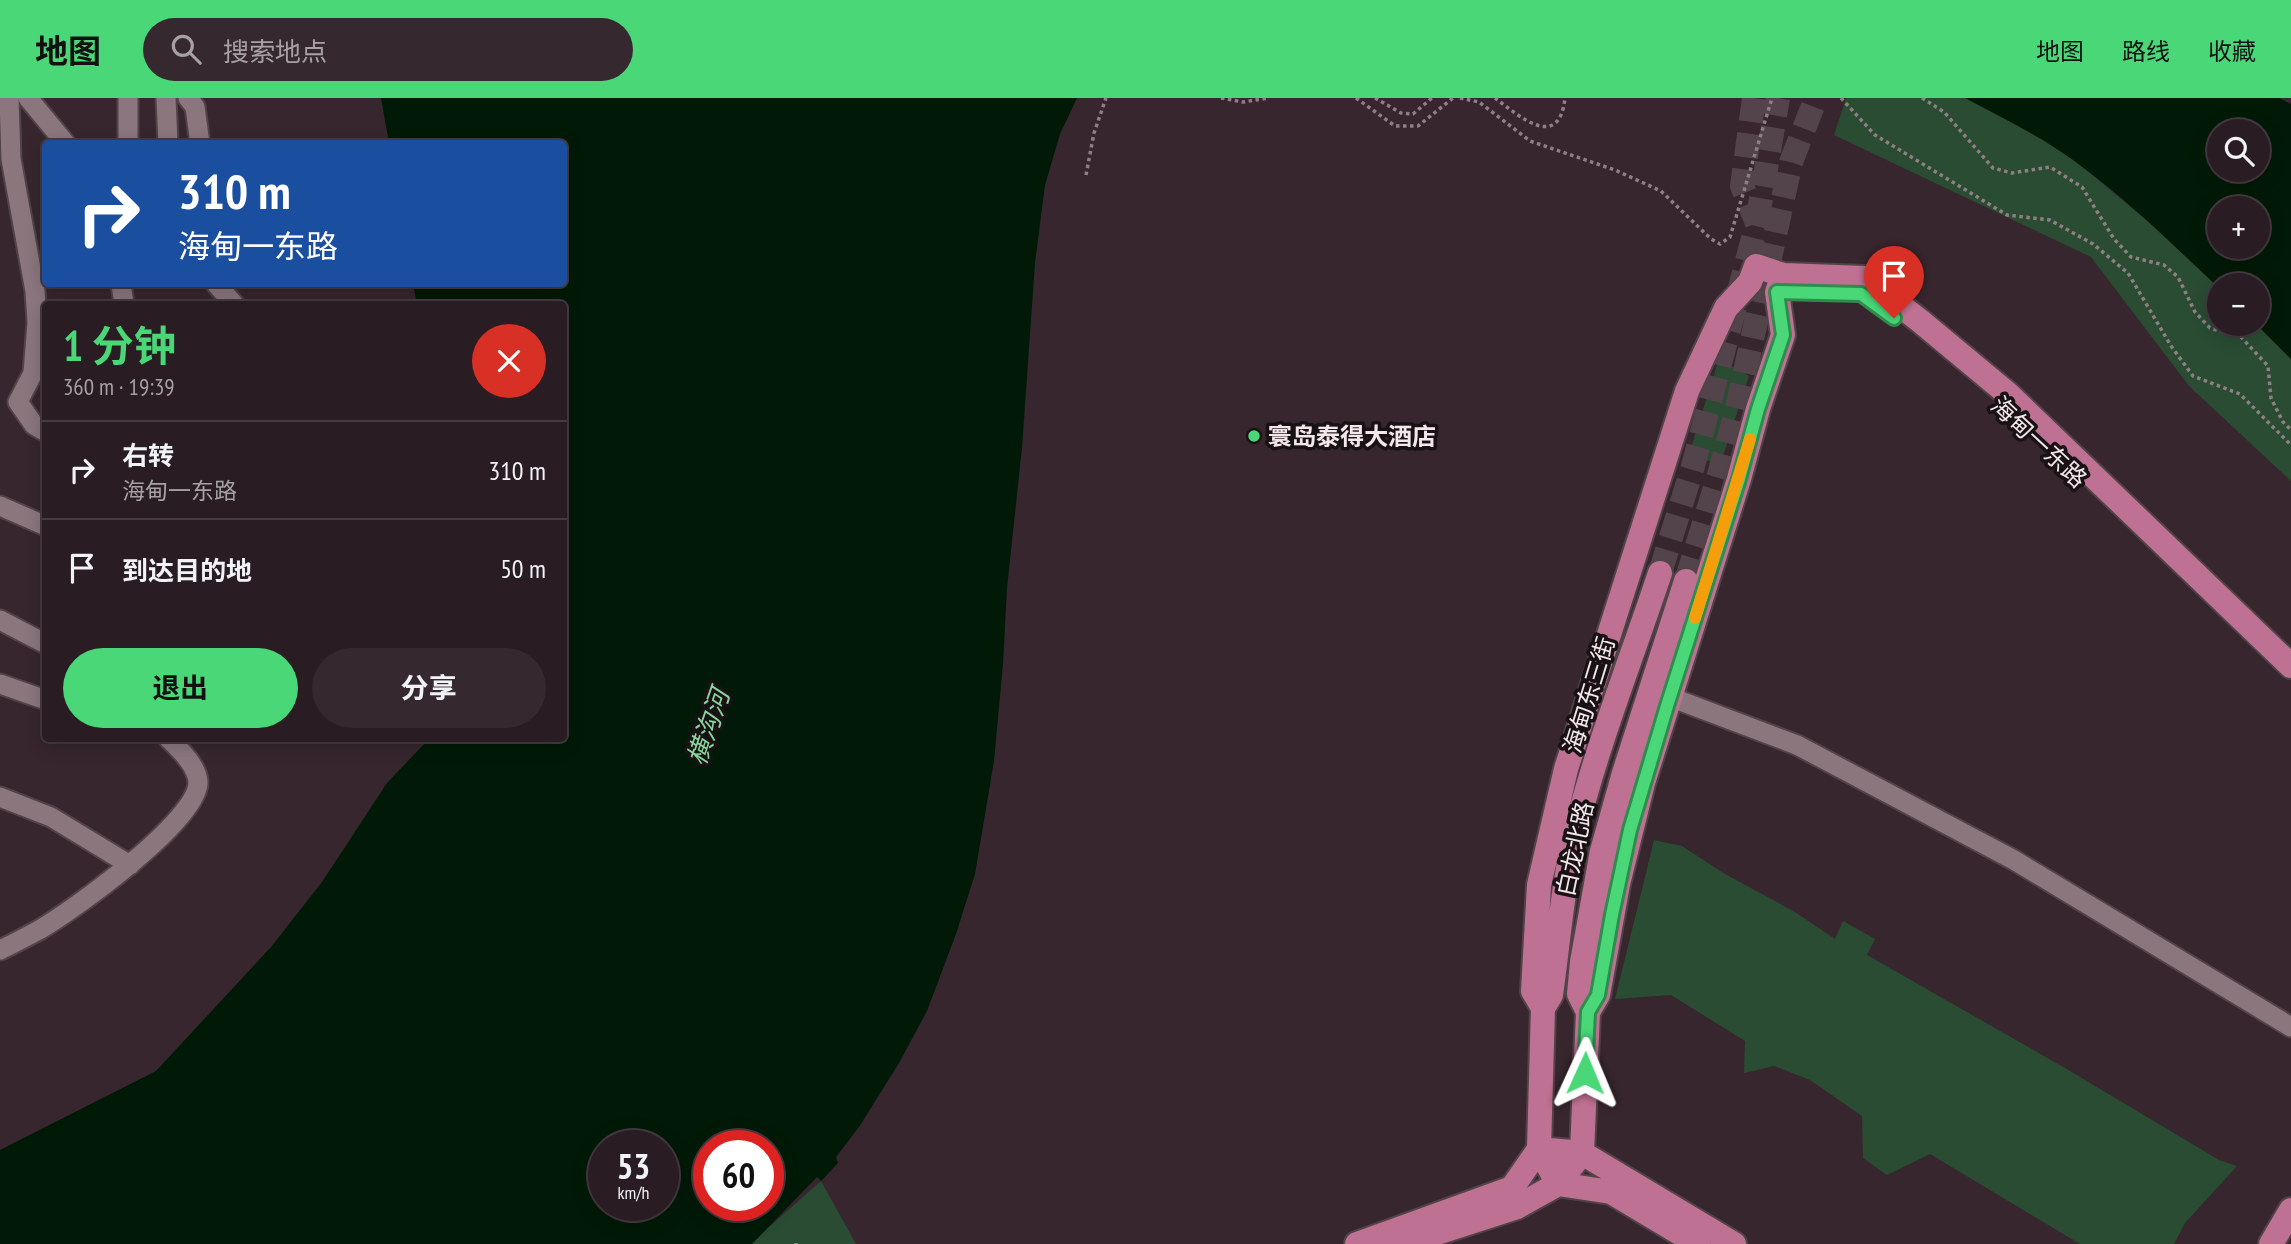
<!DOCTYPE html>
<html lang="zh">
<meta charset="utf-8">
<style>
:root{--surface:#291c22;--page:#35292f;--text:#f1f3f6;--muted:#a5a1a5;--line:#453a40;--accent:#49d778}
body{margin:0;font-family:"PT Sans Narrow","Noto Sans SC",sans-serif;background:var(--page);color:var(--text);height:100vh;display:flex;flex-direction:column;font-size:26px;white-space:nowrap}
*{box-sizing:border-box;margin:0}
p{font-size:23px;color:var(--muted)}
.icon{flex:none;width:38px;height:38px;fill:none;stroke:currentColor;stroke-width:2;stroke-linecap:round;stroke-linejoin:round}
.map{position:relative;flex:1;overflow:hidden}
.drawer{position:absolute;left:42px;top:203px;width:525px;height:441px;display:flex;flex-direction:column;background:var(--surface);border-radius:7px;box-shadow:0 4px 18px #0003,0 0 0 2px var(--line)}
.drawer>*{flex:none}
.top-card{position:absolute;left:42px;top:42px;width:525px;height:147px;border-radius:7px;box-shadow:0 4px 18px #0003,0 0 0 2px var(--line);background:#1a4fa0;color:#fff;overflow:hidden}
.tools{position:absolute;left:2207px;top:21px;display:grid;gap:14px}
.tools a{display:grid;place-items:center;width:63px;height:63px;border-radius:50%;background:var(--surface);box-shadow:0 4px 18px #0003,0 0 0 2px var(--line);font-size:35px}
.speed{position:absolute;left:588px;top:1032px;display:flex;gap:14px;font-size:35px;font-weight:700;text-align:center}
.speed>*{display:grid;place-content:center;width:91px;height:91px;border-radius:50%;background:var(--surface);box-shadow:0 4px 18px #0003,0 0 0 2px var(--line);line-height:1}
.speed small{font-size:18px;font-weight:400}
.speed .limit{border:10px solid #d22;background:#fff;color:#111}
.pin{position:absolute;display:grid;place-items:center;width:60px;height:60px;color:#fff;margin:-72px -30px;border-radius:50% 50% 50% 0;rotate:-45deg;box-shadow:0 0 7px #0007}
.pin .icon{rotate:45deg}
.me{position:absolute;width:77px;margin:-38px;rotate:1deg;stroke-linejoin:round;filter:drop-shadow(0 0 5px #0008)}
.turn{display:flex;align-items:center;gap:24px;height:147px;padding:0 21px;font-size:32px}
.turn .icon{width:91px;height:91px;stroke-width:2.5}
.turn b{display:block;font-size:49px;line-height:60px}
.round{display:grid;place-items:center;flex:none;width:74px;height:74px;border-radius:37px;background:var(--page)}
.head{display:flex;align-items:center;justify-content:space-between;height:119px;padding:0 21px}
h1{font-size:42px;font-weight:700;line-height:52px;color:var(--accent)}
.cta{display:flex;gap:14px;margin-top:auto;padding:14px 21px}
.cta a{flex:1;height:80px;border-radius:42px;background:var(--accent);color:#111;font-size:28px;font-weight:700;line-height:80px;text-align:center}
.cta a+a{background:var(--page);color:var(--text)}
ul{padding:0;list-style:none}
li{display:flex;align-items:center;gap:21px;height:98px;padding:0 21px;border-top:2px solid var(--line)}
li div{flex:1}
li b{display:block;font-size:26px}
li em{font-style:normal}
header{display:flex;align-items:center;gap:42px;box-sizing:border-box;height:98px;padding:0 35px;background:var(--accent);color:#111}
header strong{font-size:33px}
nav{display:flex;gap:38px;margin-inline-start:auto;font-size:24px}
.search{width:490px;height:63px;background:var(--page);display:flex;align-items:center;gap:18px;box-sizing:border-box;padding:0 24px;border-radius:38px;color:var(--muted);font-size:26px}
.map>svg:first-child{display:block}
.green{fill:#2a4c33}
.water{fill:#001a07;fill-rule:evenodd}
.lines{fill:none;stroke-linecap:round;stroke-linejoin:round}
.major-tunnel{stroke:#53434a;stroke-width:24;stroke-dasharray:24 12;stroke-linecap:butt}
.minor-casing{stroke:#514348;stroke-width:23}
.major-casing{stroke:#514348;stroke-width:28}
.path{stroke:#8e7f85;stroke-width:3.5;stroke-dasharray:3.5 3.5;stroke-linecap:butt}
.minor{stroke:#8b767e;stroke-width:19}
.major{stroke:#bf7193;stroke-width:24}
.route-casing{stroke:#2f8c4e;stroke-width:18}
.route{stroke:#49d778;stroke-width:12}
.slow{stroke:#f59e0b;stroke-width:12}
.poi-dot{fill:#49d778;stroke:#191215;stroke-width:2.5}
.labels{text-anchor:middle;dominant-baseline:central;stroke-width:7;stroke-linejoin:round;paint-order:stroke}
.poi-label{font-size:24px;font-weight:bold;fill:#f3e7eb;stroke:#191215;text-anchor:start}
.street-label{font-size:24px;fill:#f3e7eb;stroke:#191215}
.water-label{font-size:26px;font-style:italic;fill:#88d69a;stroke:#191215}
</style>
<header>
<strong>地图</strong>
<div class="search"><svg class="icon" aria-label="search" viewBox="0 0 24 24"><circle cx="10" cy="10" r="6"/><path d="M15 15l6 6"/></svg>搜索地点</div>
<nav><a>地图</a><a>路线</a><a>收藏</a></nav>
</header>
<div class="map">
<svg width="2291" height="1146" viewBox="0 0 2291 1146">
<rect width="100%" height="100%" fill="#37262d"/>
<path class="green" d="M1846,0h119l77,41 36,24 73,61 68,64v36h37l35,35v122l-102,-95 -98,-129 -257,-122z
M1719,261l30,17 -29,89 -31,-11z
M1654,742l28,6 43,28 70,38 40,27 8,-18 32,18 -8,16 198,113 154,92 18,6 -52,57 -11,21h-94l-150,-90 -43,21 -24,-17 -1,-42 -52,-36 -36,-14 -30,7 1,-32 -74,-46 -56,4z
M821,1083l35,63h-106z"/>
<path class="water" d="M381,0h696l-17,36 -15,51 -10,78 -13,185 -15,140 -4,76 -9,97 -19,113 -19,60 -29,77 -28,52 -40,64 -23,30 2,6 -17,18 -4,-4 -65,67h-752v-94l156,-79 115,-124 51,-65 65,-99 42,-44 135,-1v-434h-147l-4,-20h151v-140l-175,-1zM604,1048h59v60h-59zM709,1048h59v60h-59z
M1965,0h314l12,6v255l-35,-35h2v-39h-39v3c-46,-43 -91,-88 -142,-125 -35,-26 -74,-45 -112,-65zM2219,33h39v39h-39zM2219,110h39v39h-39z"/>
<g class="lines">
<path class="major-tunnel" d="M1757,124l21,-124
M1660,475l33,-107 64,-243 -15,-37 12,-88
M1686,483l33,-106 18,-67 54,-246 25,-64"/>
<g class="minor-casing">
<path id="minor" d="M9,0l2,61 24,132 2,32 -4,50 -15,29 16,23 12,7
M28,0l38,46
M128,0v46
M166,0l2,46
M188,0l7,9 5,37
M121,186l3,20
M216,186l18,20
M0,408l46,20
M0,522l46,24
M0,586l46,16
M1670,599l127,48 217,115 277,167
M0,699l51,20 79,48
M0,852c13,-6 26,-13 39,-20 33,-19 160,-110 159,-148 -1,-17 -19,-33 -30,-44"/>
</g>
<g class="major-casing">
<path id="major" d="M1543,910l8,-13c8,-57 12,-114 26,-169 22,-86 55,-169 83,-253
M1588,914l-9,-18 3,-32 20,-111 22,-78 62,-192
M1558,1086l53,8 87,52
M1357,1146l155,-56 27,-39 4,-141 -10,-17 6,-106 27,-116 121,-378 39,-83 24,-26 6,-16 27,9 81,3 55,42 89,74 283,272
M1403,1146l114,-37 41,-23 24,-31 -43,-4 19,35
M1734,1146l-152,-91 6,-141 10,-17 20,-111 25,-101 96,-304 19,-70 25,-74 -6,-43 6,-17
M2271,1146l20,-34"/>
</g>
<path class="path" d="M1221,0l22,4 25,-4
M1356,0l39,28h23l35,-28
M1375,0l26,15 12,1 19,-16
M1460,0l19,4 51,39 85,29 46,21 50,48 9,5 10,-7 42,-139
M1495,0c24,18 64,54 70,0
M1841,0l34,37 132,80 43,5 43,24 35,29 43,73 22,30 47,18 51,51
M1922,0l22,14 49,56 19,5 38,-6 32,20 32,52 17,18 33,8 14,12 17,35 15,16 31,9 27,29 3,32 12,24 8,8
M1086,77l8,-42 12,-35
M796,1146v-1"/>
<use href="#minor" class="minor"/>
<use href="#major" class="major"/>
</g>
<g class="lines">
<g class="route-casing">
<path id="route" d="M1585,975l3,-61 10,-17 14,-80 18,-85 37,-124 72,-227 19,-70 25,-74 -6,-43 84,2 33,24"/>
</g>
<use href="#route" class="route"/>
<path class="slow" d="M1695,520l55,-179"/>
</g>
<circle class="poi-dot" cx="1254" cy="338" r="7"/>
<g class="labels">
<g class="poi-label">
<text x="1268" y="338">寰岛泰得大酒店</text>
</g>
<g class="street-label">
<text transform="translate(2039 344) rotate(43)">海甸一东路</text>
<text transform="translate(1589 597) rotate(-73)">海甸东三街</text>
<text transform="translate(1575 751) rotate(-78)">白龙北路</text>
</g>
<g class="water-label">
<text transform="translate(708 629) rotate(-71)">横沟河</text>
</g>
</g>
</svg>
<div class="tools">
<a><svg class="icon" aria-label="search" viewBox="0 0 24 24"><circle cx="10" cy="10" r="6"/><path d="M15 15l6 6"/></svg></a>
<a>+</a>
<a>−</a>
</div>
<div class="speed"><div>53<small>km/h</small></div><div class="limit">60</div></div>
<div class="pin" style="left:1894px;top:220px;background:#d93025"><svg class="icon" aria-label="arrive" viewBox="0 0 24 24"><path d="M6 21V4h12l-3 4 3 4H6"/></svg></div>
<svg class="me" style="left:1585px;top:975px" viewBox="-20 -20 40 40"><path d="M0-17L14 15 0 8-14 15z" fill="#49d778" stroke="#fff" stroke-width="4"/></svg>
<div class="top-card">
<div class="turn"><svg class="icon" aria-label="right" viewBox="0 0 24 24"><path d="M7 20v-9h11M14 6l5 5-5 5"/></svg><div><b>310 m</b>海甸一东路</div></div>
</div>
<section class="drawer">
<div class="head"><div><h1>1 分钟</h1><p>360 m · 19:39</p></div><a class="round" style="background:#d93025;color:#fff"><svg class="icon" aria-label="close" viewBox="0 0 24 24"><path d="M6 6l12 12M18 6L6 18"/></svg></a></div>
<ul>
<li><svg class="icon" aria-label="right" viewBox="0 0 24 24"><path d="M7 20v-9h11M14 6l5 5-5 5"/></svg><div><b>右转</b><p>海甸一东路</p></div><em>310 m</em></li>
<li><svg class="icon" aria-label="arrive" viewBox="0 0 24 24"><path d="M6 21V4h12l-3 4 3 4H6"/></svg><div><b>到达目的地</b></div><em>50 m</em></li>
</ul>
<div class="cta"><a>退出</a><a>分享</a></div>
</section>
</div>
